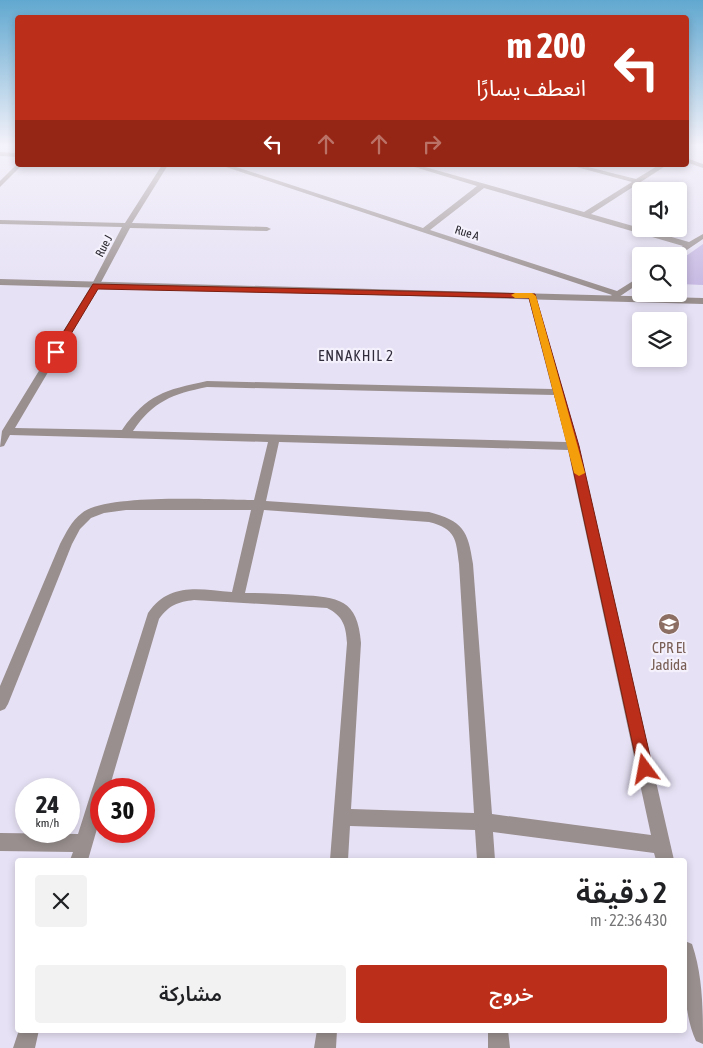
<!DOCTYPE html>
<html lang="ar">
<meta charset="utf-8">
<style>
:root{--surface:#fff;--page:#f2f2f2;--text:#202124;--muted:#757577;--accent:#bb2f1a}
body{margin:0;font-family:"Asap Condensed","Noto Sans Arabic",sans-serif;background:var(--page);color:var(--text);direction:rtl;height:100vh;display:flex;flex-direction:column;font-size:19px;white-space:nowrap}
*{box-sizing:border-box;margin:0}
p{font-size:16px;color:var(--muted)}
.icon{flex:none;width:28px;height:28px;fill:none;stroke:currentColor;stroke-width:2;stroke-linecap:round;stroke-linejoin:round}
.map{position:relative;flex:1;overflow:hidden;direction:ltr}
.drawer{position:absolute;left:15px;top:858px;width:672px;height:175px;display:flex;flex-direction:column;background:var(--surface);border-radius:5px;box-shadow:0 2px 8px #0003;direction:rtl}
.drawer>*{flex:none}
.top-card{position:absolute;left:15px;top:15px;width:674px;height:152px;border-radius:5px;box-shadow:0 2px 8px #0003;direction:rtl;background:#bb2f1a;color:#fff;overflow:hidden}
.fabs{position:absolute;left:632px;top:182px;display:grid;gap:10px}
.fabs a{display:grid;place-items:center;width:55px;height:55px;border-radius:5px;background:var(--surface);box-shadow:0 2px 8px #0003;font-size:25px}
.speed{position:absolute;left:15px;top:778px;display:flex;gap:10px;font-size:25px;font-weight:700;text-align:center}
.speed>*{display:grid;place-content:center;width:65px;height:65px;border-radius:50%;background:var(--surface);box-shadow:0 2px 8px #0003;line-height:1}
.speed small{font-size:12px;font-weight:400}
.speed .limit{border:8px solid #d22;background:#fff;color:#111}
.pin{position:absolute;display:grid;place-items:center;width:42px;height:42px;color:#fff;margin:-21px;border-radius:10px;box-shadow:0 2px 8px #0006}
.me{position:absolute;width:55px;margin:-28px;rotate:347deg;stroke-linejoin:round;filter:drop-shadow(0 0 4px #0008)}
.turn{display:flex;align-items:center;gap:18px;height:105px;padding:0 20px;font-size:22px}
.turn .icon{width:65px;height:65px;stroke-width:2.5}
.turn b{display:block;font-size:35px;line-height:42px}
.lanes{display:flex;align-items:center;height:48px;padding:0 20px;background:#0003;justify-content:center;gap:25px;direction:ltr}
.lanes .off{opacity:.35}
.round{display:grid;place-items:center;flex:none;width:52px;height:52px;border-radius:5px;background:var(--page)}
.summary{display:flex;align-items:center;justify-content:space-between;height:85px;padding:0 20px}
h1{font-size:30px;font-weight:600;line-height:38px}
.button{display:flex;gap:10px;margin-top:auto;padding:10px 20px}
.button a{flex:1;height:58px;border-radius:5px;background:var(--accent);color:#fff;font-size:20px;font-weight:600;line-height:58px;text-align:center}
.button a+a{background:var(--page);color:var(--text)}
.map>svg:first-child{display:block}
.green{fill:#c6b8e2}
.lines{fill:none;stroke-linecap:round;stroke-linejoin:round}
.minor{fill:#998f8f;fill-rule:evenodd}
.tertiary{fill:#998f8f;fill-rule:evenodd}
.route{fill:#bb2f1a;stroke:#7a1f11}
.slow{fill:#f59e0b}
.labels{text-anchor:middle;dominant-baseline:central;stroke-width:4.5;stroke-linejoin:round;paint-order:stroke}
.far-street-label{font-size:12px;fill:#2a282f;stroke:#f4f0fc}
.far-quarter-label{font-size:15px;letter-spacing:1px;fill:#312c3b;stroke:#f4f0fc}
.education-label{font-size:15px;fill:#785e54;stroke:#f4f0fc}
</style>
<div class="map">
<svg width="703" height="1048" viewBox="0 0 703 1048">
<rect width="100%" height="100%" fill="#e7e1f5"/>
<path class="green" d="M703,244v41l-24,-1v-23z"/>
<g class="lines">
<path class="minor" d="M0,152l18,1v4l-18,-1z
M686,158l17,6v4l-17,-6z
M18,163v2h4l-22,22v-6z
M162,165h6l-36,58 135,4 4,2 -4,2 -137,-3 -31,58 -84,142 107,2c25,-36 43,-40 85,-49l345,8 -24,-93 7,-2 44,152 95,414h-18l-2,-7 -161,-21 2,28h-18l-2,-30 -125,-4 -2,34h-18l17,-217c-1,-17 -4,-27 -20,-35l-133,-8c-16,2 -25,5 -35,19l-50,170h-8v26l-13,45h-18l3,-8 -73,-1v-18l78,1 70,-221c21,-31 51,-24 84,-21l19,-82h-125l-22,3 -13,5 -11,11 -8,15 -64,160 -3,5 -5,2v-25l60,-142c6,-11 11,-23 22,-31 25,-20 136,-13 172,-13l14,-58 -258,-7 -6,11 -4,1 2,-16 89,-145 31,-59 -122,-3v-4l125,3zM207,387l347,8 12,47 -433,-11c20,-30 40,-37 74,-44zM279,442l289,8 83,385 -159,-21 -19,-250c-5,-34 -10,-43 -44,-52l-163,-11zM264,510l165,12c27,7 27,17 30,42l15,249 -123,-4 10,-166c-3,-44 -23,-46 -61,-48 -18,-1 -37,-2 -55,-2z
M220,165h10l193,63 54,-42 -69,-21h10l166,47 48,-30 -63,-17h11l56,14 23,-14h8l-76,49 98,28 14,-8v5l-25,17h-9l14,-10 -199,-58 -54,42 187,61 24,-15v6l-28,19 -4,-3 3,-3z
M685,941l7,3c11,32 11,67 11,100l-7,-3c-14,-31 -11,-66 -11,-100z
M19,1030h20l-4,18h-22z
M317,1030h20l-1,18h-22z
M488,1030h20l2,18h-22z"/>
<path class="tertiary" d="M0,279l703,19v6l-703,-19z"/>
</g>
<linearGradient id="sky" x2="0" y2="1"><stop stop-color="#61a8d0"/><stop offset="0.5" stop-color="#f4f2fa"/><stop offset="1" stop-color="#f4f2fa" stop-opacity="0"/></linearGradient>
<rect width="703" height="290" fill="url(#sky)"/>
<path class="route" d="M93,284l442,10 44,152 74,323 -2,5 -6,3 -5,-3 -2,-5 -70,-323 -39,-148 -431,-9 -39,65h-7l-1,-2z"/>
<path class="slow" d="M532,293l4,3 49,177 -6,3 -5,-3 -45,-175h-14l-4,-3 4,-2z"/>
<defs>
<g id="school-disc" transform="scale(1.125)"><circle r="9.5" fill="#8d6e63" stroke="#f4f0fc"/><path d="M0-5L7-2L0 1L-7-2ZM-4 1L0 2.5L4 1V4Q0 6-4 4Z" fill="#fff"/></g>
</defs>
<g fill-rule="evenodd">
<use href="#school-disc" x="669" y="624"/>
</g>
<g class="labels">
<g class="far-street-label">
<text transform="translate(467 233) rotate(18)">Rue A</text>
<text transform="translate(104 246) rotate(-62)">Rue J</text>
</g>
<g class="far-quarter-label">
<text x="356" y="355">ENNAKHIL 2</text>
</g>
<g class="education-label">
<text x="669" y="647">CPR El<tspan x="669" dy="17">Jadida</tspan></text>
</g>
</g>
</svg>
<div class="fabs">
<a><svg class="icon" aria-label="sound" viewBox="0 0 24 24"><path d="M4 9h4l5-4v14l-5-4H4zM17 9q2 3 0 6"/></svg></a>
<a><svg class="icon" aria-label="search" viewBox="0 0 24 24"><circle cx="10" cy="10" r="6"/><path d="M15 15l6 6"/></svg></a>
<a><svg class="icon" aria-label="layers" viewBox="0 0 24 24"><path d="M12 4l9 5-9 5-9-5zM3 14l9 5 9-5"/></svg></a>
</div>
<div class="speed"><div>24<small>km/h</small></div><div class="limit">30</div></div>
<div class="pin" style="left:56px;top:352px;background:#d93025"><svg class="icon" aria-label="arrive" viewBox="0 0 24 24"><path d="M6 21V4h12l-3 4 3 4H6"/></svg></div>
<svg class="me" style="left:645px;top:769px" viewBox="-20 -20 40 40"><path d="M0-17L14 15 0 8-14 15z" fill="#bb2f1a" stroke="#fff" stroke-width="4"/></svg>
<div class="top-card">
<div class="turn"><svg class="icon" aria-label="left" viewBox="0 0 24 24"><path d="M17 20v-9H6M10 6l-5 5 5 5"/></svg><div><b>200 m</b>انعطف يسارًا</div></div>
<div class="lanes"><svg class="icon" aria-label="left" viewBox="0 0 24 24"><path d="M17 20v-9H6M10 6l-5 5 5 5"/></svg><svg class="icon off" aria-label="ahead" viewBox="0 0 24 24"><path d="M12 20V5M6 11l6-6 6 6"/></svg><svg class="icon off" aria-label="ahead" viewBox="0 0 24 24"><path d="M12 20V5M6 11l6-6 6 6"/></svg><svg class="icon off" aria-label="right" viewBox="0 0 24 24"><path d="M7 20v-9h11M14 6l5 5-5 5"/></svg></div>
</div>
<section class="drawer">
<div class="summary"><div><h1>2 دقيقة</h1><p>430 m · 22:36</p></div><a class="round"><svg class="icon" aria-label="close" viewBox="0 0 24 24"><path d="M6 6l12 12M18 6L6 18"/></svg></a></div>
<div class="button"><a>خروج</a><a>مشاركة</a></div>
</section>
</div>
